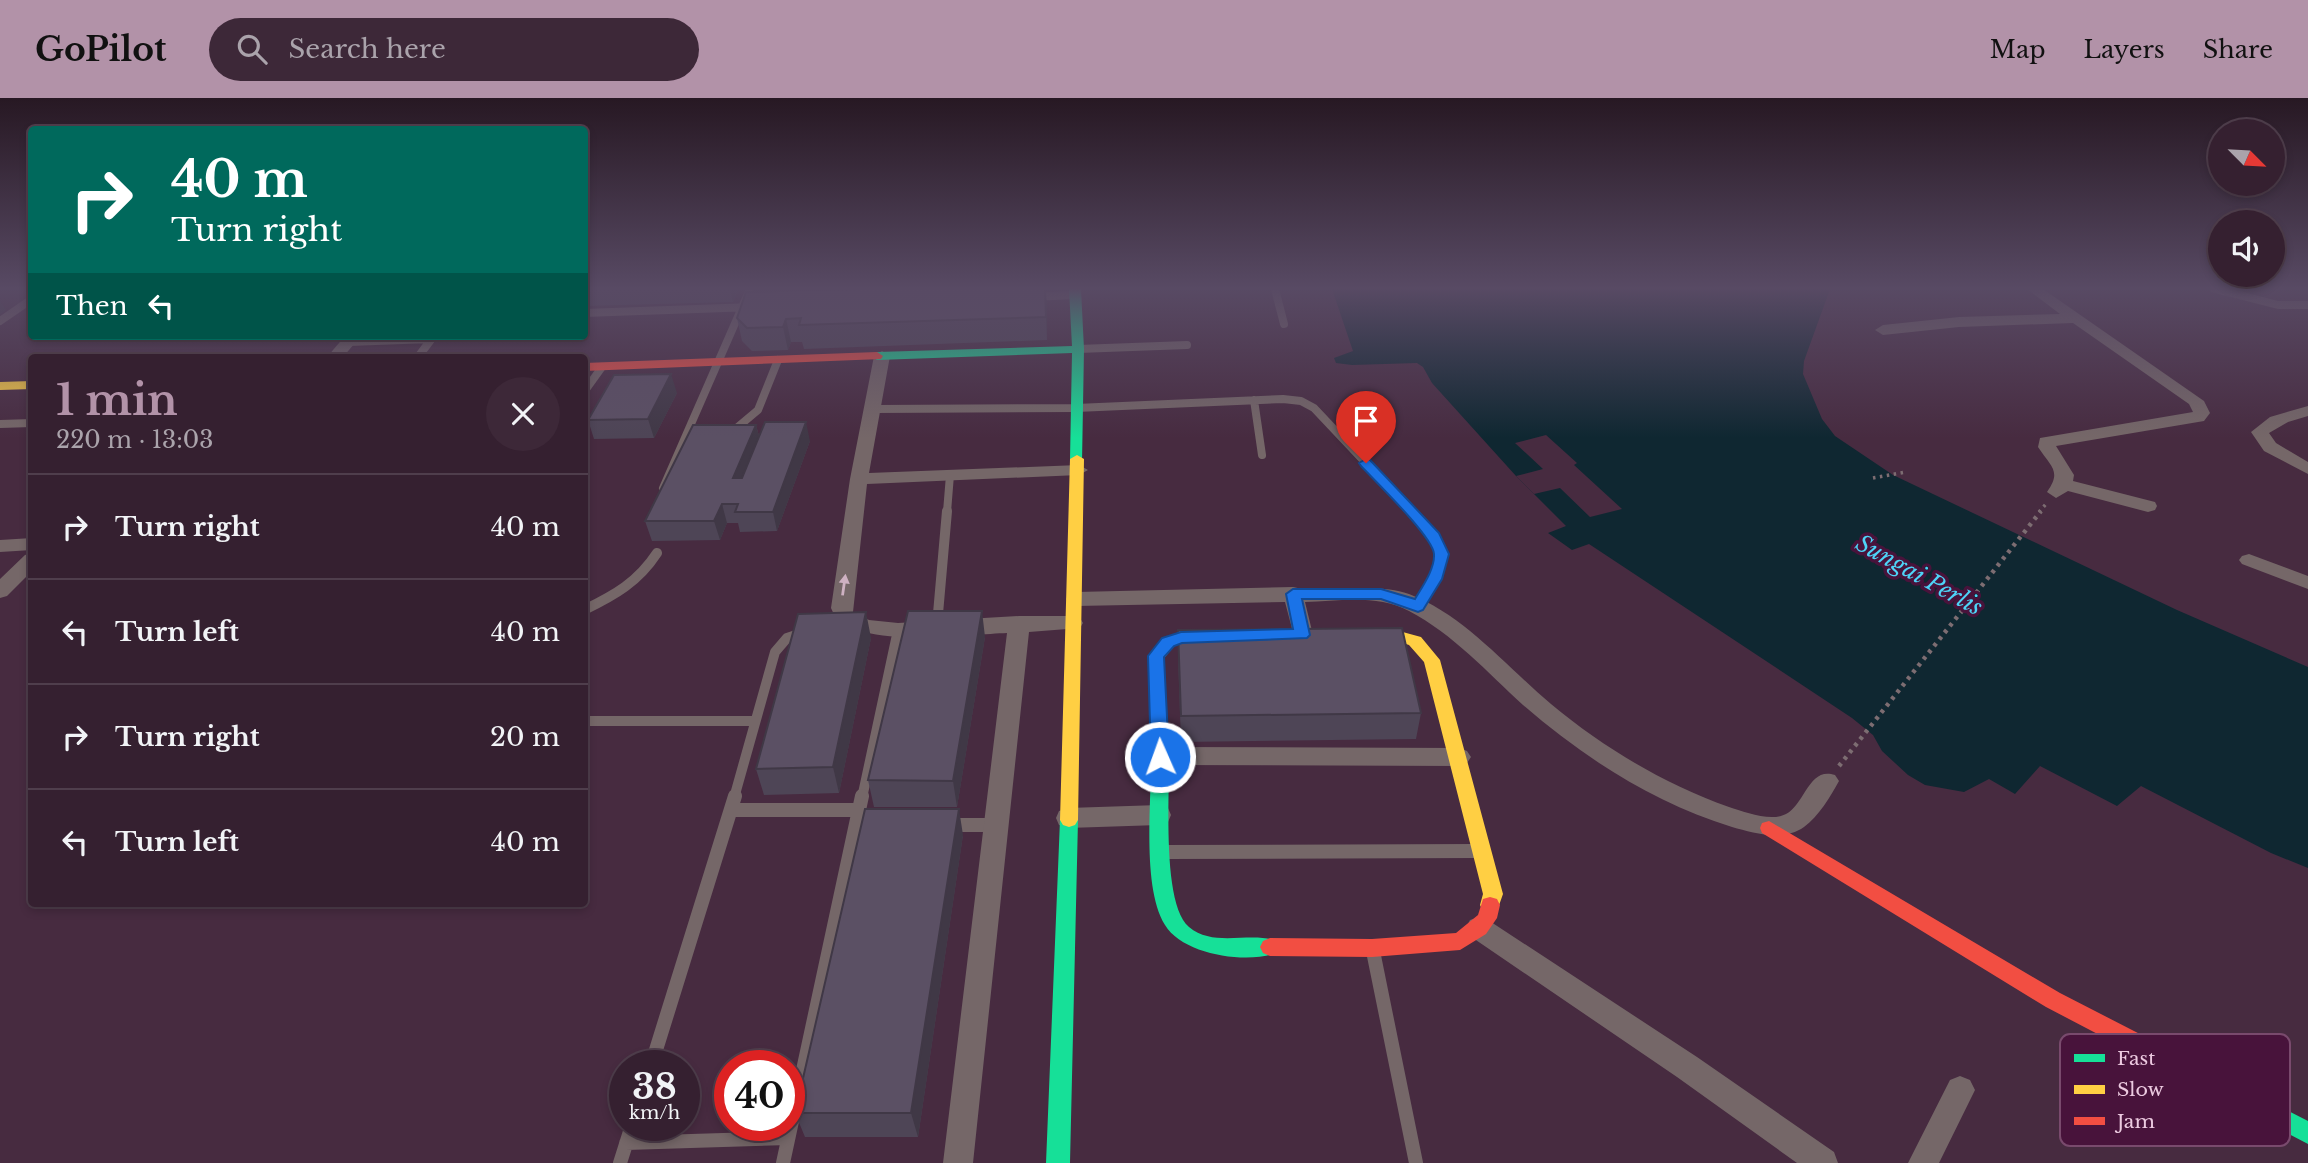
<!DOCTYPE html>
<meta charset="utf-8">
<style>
:root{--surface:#352030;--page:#3d2838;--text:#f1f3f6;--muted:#aaa3ab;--line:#4f3e4c;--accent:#b292a8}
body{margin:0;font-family:"Libre Baskerville",serif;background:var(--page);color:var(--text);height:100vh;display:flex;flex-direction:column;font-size:26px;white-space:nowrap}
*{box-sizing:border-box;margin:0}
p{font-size:23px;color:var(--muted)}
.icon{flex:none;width:38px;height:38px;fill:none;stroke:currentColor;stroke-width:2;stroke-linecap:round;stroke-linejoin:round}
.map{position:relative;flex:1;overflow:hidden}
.details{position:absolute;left:28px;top:256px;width:560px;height:553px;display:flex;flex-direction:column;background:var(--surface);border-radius:7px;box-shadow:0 4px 10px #0003,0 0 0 2px var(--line)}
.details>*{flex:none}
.hud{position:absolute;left:28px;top:28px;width:560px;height:214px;border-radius:7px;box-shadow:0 4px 10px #0003,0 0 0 2px var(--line);background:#00695c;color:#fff;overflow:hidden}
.needle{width:46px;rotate:114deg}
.controls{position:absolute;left:2208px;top:21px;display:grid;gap:14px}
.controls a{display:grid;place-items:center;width:77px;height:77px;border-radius:50%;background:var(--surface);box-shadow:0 4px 10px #0003,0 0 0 2px var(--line);font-size:35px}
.speed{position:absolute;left:609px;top:952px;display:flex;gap:14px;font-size:35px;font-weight:700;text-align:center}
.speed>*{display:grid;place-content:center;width:91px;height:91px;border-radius:50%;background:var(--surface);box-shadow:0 4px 10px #0003,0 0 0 2px var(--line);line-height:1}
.speed small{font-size:18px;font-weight:400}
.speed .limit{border:10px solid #d22;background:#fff;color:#111}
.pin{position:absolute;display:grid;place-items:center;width:60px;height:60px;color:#fff;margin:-72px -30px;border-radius:50% 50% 50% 0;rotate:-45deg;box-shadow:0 0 7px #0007}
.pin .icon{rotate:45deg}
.me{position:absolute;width:77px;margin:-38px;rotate:358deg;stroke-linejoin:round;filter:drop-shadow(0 0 5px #0008)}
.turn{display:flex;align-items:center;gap:24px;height:147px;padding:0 28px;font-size:32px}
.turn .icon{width:91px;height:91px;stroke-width:2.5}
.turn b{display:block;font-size:49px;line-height:60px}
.then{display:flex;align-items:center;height:66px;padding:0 28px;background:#0003;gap:14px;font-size:26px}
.round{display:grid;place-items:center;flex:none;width:74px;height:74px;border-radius:37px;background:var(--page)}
.headline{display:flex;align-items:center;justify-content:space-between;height:119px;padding:0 28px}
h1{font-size:42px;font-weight:700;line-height:52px;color:var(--accent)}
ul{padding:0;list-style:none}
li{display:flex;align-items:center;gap:21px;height:105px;padding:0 28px;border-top:2px solid var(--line)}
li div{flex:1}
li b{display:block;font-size:26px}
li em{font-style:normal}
header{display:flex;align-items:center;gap:42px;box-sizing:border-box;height:98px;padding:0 35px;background:var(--accent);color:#111}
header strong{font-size:33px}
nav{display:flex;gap:38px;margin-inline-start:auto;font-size:24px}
.search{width:490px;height:63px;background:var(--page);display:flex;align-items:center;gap:18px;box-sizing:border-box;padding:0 24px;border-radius:38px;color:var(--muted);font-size:26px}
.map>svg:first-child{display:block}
.water{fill:#0f2731}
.pier{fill:#472b40}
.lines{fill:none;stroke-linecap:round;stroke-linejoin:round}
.path-far1{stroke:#7d6d72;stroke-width:3.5;stroke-dasharray:2.5 4.5;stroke-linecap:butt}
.path{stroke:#7d6d72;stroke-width:4.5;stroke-dasharray:3.5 5;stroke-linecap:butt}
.lane-far2{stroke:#756768;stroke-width:8}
.lane-far1{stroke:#756768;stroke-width:10}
.lane{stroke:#756768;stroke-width:14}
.street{fill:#756768;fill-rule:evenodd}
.fast{fill:#16e098;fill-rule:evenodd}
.slow{fill:#ffcf43;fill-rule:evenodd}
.jam{fill:#f24e42;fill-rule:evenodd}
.wall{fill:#4e4556}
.shaded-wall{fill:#403846}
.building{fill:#5b5064;stroke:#403846;stroke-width:2}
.oneway{fill:#ceb1c2}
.route{fill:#1a73e8;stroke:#114b97;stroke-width:2}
.labels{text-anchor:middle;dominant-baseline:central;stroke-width:7;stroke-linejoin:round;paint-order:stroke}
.water-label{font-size:23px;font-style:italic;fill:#4ed4f7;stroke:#48133b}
.key{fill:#48133b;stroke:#794a6d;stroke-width:2}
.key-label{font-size:19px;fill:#eccae0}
</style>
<header>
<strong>GoPilot</strong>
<div class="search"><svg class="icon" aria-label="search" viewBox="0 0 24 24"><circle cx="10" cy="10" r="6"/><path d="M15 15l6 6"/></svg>Search here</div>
<nav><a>Map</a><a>Layers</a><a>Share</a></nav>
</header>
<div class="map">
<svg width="2308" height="1065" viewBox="0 0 2308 1065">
<rect width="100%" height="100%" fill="#472b40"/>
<path class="water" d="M1332,191h498l-26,72 -1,13 19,45 13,17 58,39 284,135 131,57v201l-37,-15 -130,-67 -24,20 -77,-40 -25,28 -26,-15 -25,13 -39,-7 -17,-10 -26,-24 -9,-16 -21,-17 -263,-174 -17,6 -24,-17 18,-7 -50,-50 -84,-93 -9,-16 -6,-4 -65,2 -16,-2 -2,-5 19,-7z"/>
<path class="pier" d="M1546,337l31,28 -3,2 48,44 -32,8 -30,-29 -26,6 -18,-18 27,-7 -28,-26z"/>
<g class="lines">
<path class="path-far1" d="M1873,380l33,-6
M2039,414l7,-8"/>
<path class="path" d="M1839,668l202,-255"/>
<path class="lane-far2" d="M1275,191l9,35
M1032,199l42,-2
M584,215l169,-6
M0,223l32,-22
M291,239l23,-1
M348,244l83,-3
M1078,251l109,-4
M418,259l15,-20
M584,294l18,-25
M1254,302l8,55
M874,311l202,-1 207,-9 18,2 13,7 98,104
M0,326l32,-1
M733,333l25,-21 20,-50
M663,390l87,-199
M947,414l3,-37"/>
<path class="lane-far1" d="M1410,413c39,41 37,49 8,96
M584,512c31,-15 54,-28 73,-57
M937,527l10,-114
M584,623h171
M734,700l41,-146 12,-14 18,-6
M862,700l36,-168"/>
<path class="lane" d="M731,712h128
M948,727h49
M1164,754l313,-1
M1373,853l43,212
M651,968l84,-270
M626,1045l162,-5
M620,1065l12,-38
M783,1065l79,-367"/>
<path class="street" d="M2027,191h16l161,112 6,12 -6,8 -148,25 18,29 -1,6 82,21 2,4 -2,4 -7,2 -80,-21 -12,7 -9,-6c15,-21 4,-25 -9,-45l2,-9 153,-26 -4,-8 -116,-81 -114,4 -76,8 -8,-5 8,-5 76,-8 101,-3z
M2209,191h23l46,12h30v8h-30l-67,-17z
M345,238h16l-18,21h-16z
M882,253l8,5 -21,117 210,-8 9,5 -9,5 -212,9 -14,128 16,8 29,3 121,-7h54l7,2 3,5 -3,5 -51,4 -56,531h-30l64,-530c-39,1 -160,19 -176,-25l19,-129 24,-123z
M2308,308v10l-20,6 -19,11 7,10 32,19v12l-44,-23 -13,-19 19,-15z
M32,440v12l-32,2v-12z
M32,455v18l-25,25 -7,2v-19l25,-24z
M2249,456l59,22v13l-66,-25 -3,-4 3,-4z
M1293,489c36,10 76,-7 116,7 55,21 97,72 142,110 53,44 113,80 178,103 15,5 42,15 57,7 19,-10 23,-48 49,-39l4,6c-8,15 -21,36 -35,46 -21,15 -50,6 -72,0 -78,-24 -148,-69 -209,-122 -36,-33 -70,-71 -114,-94 -31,-17 -70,-10 -104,-9l8,33 -4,5h-14l-10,-38 -209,4 -7,-2 -3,-5 3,-5 7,-2z
M1160,649l299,1 8,3 4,6 -4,6 -8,3 -299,-1 -8,-3 -4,-6 4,-6z
M1159,707l9,3 3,7 -3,7 -9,3 -91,3 -9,-3 -3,-7 3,-7 9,-3z
M1479,819l9,3 209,137 137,95 4,11h-41l-120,-86 -207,-141 -4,-8 4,-8z
M1960,978l10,4 5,10 -36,73h-31l42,-83z"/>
<path class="fast" d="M1069,191h12l3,60 -2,113h-10l-2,-3 2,-106 -195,7 -6,-4 6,-4 195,-6z
M1159,550l8,5 -3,4c1,33 4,65 5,97 1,36 -8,149 20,173 25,21 61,4 88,14l3,6 -3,6c-31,11 -94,2 -112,-28 -24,-39 -13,-127 -14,-173 0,-32 -2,-64 -3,-96l5,-7z
M1069,715l6,2 3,5 -8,343h-24l14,-343 3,-5z
M2161,948l147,75v23l-155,-81 -3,-7 3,-7z"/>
<path class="slow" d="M32,283v8l-32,1v-8z
M1077,357l7,4 -6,361 -3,5 -6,2 -6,-2 -3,-5 10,-361z
M1388,530l33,9 19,23 63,234 -6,17 -7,2 -7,-2 -3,-6 3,-11 -59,-232 -15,-17 -21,-7 -206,5 -8,3 -9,11h-12l-2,-4 11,-15 19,-5z"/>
<path class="jam" d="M877,254l6,4 -2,3 -297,12v-8z
M1769,723l291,172 109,56 3,7 -3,7 -8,3 -8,-3 -107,-56 -284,-174 -2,-5 2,-5z
M1490,799l7,2 3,6 -3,13 -11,16 -26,16 -88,7 -102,-1 -7,-3 -3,-6 3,-6 7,-3 102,1 84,-6 22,-18 5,-16z"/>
</g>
<path class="wall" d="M584,191h153l1,1 -5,12 -149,4z
M1047,207v35l-243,9 -2,-7h-11l-3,8 -36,1 -10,-10 -5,-23z
M677,295l-23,45 -60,1 -6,-19z
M756,327l3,11 51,5 -33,90 -37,1 -2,-9h-11l-7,17 -68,1 -7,-20z
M1178,532l243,83 -5,26 -235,3 -3,-86z
M985,539l-28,170h-83l-6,-27z
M871,540l-32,155 -75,2 -8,-26z
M963,737l-45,302h-113l-10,-24z"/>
<path class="shaded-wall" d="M730,191h7l-4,13z
M1045,191l2,16v35l-1,-23z
M0,203l6,9 -6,5z
M786,221l5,23 -3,8 -5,-23z
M671,276l6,19 -23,45 -6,-19z
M806,324l4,19 -33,90 -4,-19z
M756,327l5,19 -22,53 -6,-19z
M722,406l5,19 -7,17 -6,-19z
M982,513l3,26 -28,170 -4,-26z
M866,514l5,26 -32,155 -6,-26z
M959,711l4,26 -45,302 -7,-24z"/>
<path class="building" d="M861,191h184l1,28 -247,8 2,-7 -15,1 -3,8 -36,1 -10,-10 9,-26z
M671,276l-23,45 -60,1 26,-45z
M765,324h41l-33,90h-38l3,-8h-16l-8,17h-69l48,-96h63l-23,53h9z
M908,513h74l-29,170 -85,-1z
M866,514l-33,155 -77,2 42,-155z
M1402,530l19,85 -240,3 -3,-86z
M865,711h94l-48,304h-116z"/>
<defs><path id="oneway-solid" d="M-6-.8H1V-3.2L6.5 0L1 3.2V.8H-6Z" transform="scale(1.75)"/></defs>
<use class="oneway" href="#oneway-solid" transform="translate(844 487) rotate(-82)"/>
<linearGradient id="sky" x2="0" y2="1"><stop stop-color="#271823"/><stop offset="0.56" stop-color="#584a64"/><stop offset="1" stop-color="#584a64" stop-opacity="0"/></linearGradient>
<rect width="2308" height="340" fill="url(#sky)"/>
<path class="route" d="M1366,361l4,1 69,73 10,21 -7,25 -19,31 -5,2 -37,-13h-79l8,36 -3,3 -125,5 -8,3 -10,11 5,100 -3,4h-13l-2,-4 -3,-101 14,-18 19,-6 112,-3 -7,-35 7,-5h88l34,10c7,-12 20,-30 19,-45 -1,-17 -59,-73 -73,-88l-2,-3z"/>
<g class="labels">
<g class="water-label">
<text transform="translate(1919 477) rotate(29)">Sungai Perlis</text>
</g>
</g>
<rect x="2060" y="936" width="230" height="112" rx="10" class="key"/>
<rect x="2074" y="956" width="31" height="8" fill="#16e098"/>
<rect x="2074" y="987" width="31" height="9" fill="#ffcf43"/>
<rect x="2074" y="1019" width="31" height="8" fill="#f24e42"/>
<g class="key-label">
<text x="2117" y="967">Fast</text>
<text x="2117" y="998">Slow</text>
<text x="2117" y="1030">Jam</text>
</g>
</svg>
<div class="controls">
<a><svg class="needle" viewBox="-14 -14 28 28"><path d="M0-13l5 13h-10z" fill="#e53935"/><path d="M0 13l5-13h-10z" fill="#aaa3ab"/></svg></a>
<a><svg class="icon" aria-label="sound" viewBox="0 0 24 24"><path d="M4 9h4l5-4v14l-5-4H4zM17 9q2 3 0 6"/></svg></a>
</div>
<div class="speed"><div>38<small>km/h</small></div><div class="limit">40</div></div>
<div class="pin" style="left:1366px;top:365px;background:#d93025"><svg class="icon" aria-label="arrive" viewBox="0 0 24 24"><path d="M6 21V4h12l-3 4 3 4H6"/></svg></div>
<svg class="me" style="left:1160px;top:659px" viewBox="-20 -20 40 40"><circle r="17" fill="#1a73e8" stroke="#fff" stroke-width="3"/><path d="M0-11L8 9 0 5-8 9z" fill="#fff"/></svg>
<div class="hud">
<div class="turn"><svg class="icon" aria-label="right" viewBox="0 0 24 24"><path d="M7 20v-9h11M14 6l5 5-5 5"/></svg><div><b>40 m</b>Turn right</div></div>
<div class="then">Then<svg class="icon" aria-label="left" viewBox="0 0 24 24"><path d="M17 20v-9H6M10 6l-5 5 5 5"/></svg></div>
</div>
<section class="details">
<div class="headline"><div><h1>1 min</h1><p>220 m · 13:03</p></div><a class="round"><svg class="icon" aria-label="close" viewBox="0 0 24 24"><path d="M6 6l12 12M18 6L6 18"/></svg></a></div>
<ul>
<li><svg class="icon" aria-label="right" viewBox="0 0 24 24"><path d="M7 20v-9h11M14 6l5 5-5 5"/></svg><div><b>Turn right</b></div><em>40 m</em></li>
<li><svg class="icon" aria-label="left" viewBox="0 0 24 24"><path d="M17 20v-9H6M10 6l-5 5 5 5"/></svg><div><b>Turn left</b></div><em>40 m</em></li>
<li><svg class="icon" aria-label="right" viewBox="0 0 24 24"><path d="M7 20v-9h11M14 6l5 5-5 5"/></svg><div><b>Turn right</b></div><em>20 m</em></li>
<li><svg class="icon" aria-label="left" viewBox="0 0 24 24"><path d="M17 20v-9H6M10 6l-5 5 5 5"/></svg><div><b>Turn left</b></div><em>40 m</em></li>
</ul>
</section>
</div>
